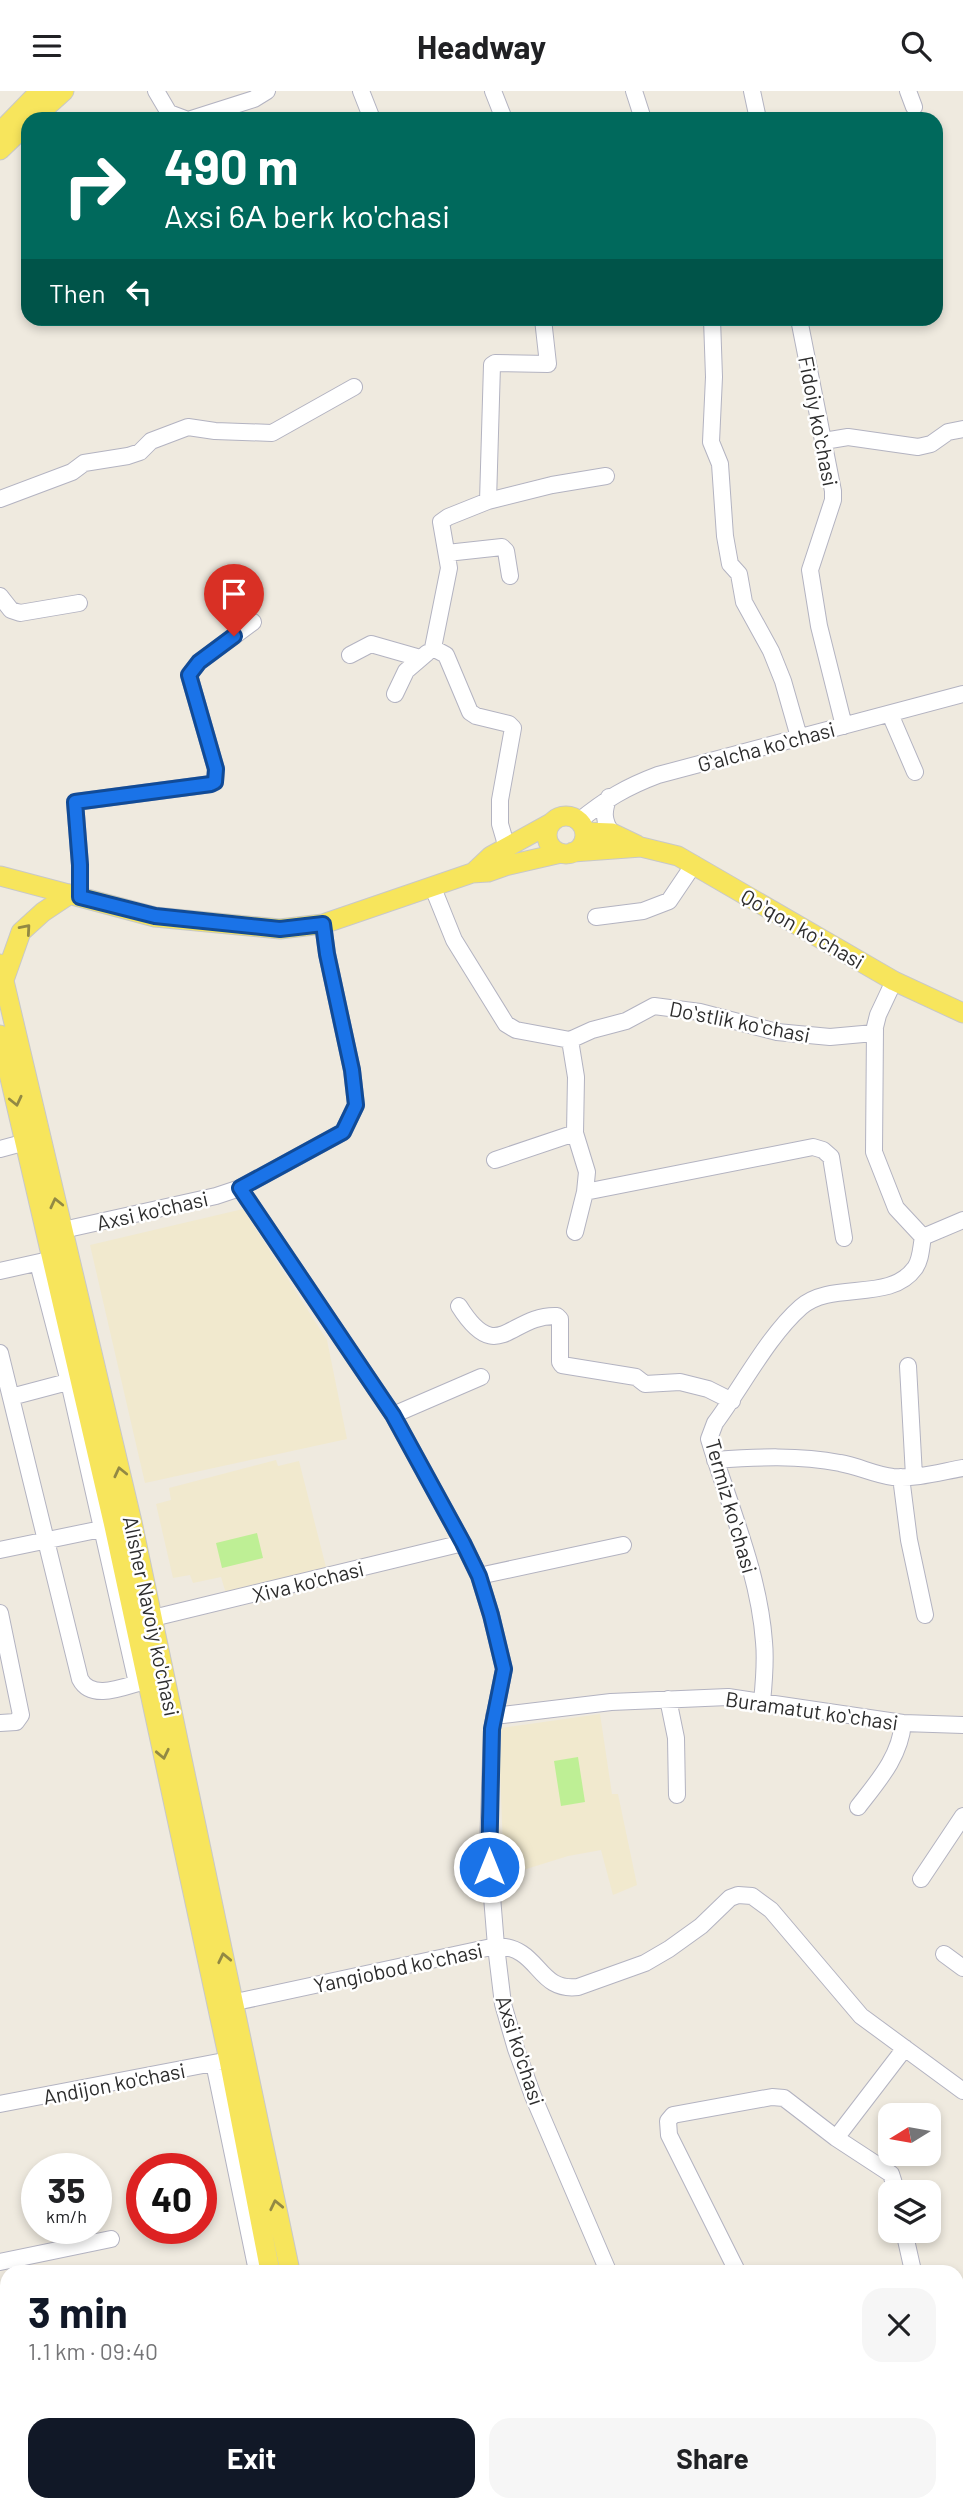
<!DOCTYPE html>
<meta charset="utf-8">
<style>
:root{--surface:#fff;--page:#f6f6f6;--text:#202124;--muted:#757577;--accent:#111827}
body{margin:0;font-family:Barlow,sans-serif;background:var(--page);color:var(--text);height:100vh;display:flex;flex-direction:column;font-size:26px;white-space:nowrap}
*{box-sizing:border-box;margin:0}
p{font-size:23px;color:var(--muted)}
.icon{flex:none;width:38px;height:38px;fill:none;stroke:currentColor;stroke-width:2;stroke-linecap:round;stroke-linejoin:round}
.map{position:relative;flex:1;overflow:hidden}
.panel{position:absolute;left:0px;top:2174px;width:964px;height:247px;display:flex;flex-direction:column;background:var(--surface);border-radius:21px 21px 0 0;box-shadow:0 4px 10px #0003}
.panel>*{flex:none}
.hud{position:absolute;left:21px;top:21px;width:922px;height:214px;border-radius:21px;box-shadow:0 4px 10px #0003;background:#00695c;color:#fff;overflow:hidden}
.needle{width:46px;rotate:259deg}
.fabs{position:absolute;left:878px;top:2012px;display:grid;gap:14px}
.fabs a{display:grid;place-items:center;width:63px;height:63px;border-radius:14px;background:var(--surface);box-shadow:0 4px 10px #0003;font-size:35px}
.speed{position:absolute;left:21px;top:2062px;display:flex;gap:14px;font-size:35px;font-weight:700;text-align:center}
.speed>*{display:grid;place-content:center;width:91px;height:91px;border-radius:50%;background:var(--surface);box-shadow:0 4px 10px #0003;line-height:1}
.speed small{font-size:18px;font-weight:400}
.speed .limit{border:10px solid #d22;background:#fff;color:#111}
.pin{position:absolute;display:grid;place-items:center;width:60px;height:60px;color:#fff;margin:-72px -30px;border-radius:50% 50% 50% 0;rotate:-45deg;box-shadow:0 0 7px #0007}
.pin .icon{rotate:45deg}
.me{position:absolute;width:77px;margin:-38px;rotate:0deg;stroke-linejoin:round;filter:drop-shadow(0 0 5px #0008)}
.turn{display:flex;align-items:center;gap:24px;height:147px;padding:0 28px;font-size:32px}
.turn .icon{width:91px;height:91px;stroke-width:2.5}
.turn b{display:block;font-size:49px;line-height:60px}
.then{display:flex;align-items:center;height:66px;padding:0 28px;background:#0003;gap:14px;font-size:26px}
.round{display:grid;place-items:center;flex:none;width:74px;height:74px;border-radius:21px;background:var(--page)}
.headline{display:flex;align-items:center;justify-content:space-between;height:119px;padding:0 28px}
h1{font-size:42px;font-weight:700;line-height:52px;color:var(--accent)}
.action{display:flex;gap:14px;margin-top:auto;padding:14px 28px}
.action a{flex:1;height:80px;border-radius:21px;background:var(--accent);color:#fff;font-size:28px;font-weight:700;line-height:80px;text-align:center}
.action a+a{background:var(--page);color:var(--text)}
header{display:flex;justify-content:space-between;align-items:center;height:91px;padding:0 28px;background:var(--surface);font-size:32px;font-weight:700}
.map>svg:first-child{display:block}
.education{fill:#f1e9ce}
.pitch{fill:#beef95}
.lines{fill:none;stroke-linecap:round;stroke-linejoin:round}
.minor-casing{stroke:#b3b3c1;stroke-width:18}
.major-casing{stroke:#c8c8c8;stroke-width:21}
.minor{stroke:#fff;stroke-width:16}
.major{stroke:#f7e55c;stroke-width:19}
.oneway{stroke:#928944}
.route-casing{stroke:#114b97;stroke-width:18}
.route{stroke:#1a73e8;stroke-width:12}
.labels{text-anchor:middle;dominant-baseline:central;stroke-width:5;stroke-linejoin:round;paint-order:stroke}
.street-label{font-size:21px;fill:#2d2d2d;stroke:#fff}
</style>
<header><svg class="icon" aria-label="menu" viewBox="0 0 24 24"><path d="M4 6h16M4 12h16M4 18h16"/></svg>Headway<svg class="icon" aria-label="search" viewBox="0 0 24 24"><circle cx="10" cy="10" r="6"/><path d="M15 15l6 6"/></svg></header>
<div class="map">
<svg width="963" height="2419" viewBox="0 0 963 2419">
<rect width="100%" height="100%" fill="#efeadf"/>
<path class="education" d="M243,1118l84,131 20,99 -202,44 -55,-238z
M276,1369l2,6 21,-5 28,110 -100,26 -6,-20 -28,6 -3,-8 -17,3 -17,-74 15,-4 -2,-12z
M600,1623l12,80h6l19,91 -24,10 -12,-45 -33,6 -64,20 -5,-135 2,-13z"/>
<path class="pitch" d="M257,1442l6,25 -41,10 -6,-25z
M578,1666l7,45 -24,4 -7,-45z"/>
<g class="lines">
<g class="minor-casing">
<path id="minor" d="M156,0l13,22 16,6
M361,0l11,28
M493,0l11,28
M634,0l9,28
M752,0l6,28
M908,0l6,16
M191,28l63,-20 13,-8
M712,228l2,58 -3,65 9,22 5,72 5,28 9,10 5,28 27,49 12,30 16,56
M799,228l34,172v9l-23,70 9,56 25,100
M824,350l24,-4 70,10 13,-3 17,-12 15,-3
M0,408l72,-27 12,-9 44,-7 12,-4 11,-11 37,-14 27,4 57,2 82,-46
M488,410l64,-16 54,-9
M447,462l55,-6 4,4 4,25
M0,505l11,14 9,3 59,-10
M350,564l21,-11 49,14
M395,603l11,-23 21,-18
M890,623l25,58
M609,706c-6,14 -6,24 3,36
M579,730c27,-22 47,-34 79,-46l305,-81
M507,757l-7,-24v-24l13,-72 -4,-4 -33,-8 -6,-4 -24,-57 -13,-7 16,-80 -8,-46 7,-5 40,-16 4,-136 3,-2 53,1 -5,-45
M433,797l21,52 52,84 10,6 54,10 6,37 -1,56 12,39 -2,20 -10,40
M80,806v-32l-5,-63 136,-18 4,-2 1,-13 -27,-94 10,-13 54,-40
M596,826l47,-6 26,-10 25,-37
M570,949l22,-10 34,-9 28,-15 46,6 77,20 53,5 44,-4
M0,1058l26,-7
M495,1069l80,-27
M240,1097l103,-56 13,-27 -4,-35 -25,-116 -4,-30
M585,1101l228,-45 10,3 8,7 13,81
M63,1139l153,-34 24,-8 153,227 70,128 16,33 12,39 13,54 -12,60 -4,118 8,99 7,58 13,45 17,47 75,175
M923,1146l40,-17
M38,1172l31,119 68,301
M0,1180l49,-11
M459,1215c39,62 51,8 98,10l3,3v43l2,3 74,12 9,7 35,-2 28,7 24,12
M0,1262l80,326c12,23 45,7 65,2
M908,1275l6,110
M11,1306l68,-18
M393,1324l88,-38
M715,1369c42,-3 84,-5 125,3 18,3 35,12 53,14 23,2 47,-5 70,-9
M901,1386l8,63 16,75
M0,1459l111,-23
M479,1485l144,-31
M0,1522l21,102 -5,7 -16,1
M153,1527l310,-75
M668,1608l8,39 1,57
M762,1611c2,-20 4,-40 2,-60 -5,-70 -35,-136 -55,-203l6,-16c27,-36 53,-87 86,-116 31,-27 89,-4 114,-39 6,-8 6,-21 8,-31l-27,-29 -22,-56 1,-125 3,-12 16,-34
M494,1625l117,-14 117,-5 175,26 60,2
M858,1716c20,-26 42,-50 45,-84
M921,1788l42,-63
M944,1863l19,14
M222,1914l274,-59c45,1 40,46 82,41l67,-24 24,-14 32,-23 29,-28 8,-3 14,1 19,14 90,106 102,75
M214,1972l43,208
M0,2013l229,-44
M836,2047l69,-90
M904,2140l9,40
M0,2171l111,-23
M737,2180l-68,-136 -1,-14 5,-6 99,-18 12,1 52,40 55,36 6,19
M957,2196l6,23
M0,2212l7,29
M0,2278l7,-2
M299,2413l1,6
M734,2413l3,6
M483,2419l25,-6"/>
</g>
<g class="major-casing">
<path id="major" d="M33,28l31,-28
M0,41l40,-41
M0,59l28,-27
M547 744a19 19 0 1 1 38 0a19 19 0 1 1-38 0Z
M585,741l27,1 25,12
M573,761l68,-5 37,9 216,125 69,32
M473,782l18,-17 60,-33
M0,785l155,41 125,12 43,-5 149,-51 16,-1 17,-6 56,-13
M0,873l132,558 158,749
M4,889l17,-48 22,-20 27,-18
M0,944l114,491 115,534 41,211
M316,2413l2,6
M338,2413l1,6"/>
</g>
<use href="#minor" class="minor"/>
<use href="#major" class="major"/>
</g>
<defs><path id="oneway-chevron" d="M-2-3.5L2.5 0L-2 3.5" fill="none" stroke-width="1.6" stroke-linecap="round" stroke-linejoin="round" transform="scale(1.75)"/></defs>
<g class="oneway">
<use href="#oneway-chevron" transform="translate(26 838) rotate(-49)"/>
<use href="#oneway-chevron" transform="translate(16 1010) rotate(77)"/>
<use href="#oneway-chevron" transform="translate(56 1112) rotate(-103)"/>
<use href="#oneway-chevron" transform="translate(120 1381) rotate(-103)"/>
<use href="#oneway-chevron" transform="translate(163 1663) rotate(78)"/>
<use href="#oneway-chevron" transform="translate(224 1867) rotate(-102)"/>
<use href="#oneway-chevron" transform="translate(276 2114) rotate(-102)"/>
</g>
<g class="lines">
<g class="route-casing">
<path id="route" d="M234,545l-35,26 -10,13 27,94 -1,13 -4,2 -136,18 5,63v32l75,19 125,13 43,-5 4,30 25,116 4,35 -13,27 -103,56 153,227 70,128 16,33 12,39 13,54 -12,60 -3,138"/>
</g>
<use href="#route" class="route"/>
</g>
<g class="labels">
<g class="street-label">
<text transform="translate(819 330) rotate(79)">Fidoiy koʻchasi</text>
<text transform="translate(766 655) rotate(-15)">Gʻalcha koʻchasi</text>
<text transform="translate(803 837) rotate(30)">Qoʻqon koʻchasi</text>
<text transform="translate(740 930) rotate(11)">Doʻstlik koʻchasi</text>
<text transform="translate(152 1119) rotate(-13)">Axsi ko'chasi</text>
<text transform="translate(732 1415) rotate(74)">Termiz koʻchasi</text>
<text transform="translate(308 1490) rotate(-14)">Xiva ko'chasi</text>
<text transform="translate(152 1525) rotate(78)">Alisher Navoiy ko'chasi</text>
<text transform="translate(812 1619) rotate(8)">Buramatut koʻchasi</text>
<text transform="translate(398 1876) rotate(-12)">Yangiobod koʻchasi</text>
<text transform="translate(521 1959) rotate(72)">Axsi ko'chasi</text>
<text transform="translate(114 1992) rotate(-11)">Andijon ko'chasi</text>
</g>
</g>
</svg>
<div class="fabs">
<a><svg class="needle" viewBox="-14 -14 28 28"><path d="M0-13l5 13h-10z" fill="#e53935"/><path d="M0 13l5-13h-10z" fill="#757577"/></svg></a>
<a><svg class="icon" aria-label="layers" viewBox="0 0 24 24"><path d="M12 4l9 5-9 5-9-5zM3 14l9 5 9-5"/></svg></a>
</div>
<div class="speed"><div>35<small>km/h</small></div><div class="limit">40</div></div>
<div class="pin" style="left:234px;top:545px;background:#d93025"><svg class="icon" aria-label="arrive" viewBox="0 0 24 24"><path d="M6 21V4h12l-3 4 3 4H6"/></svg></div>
<svg class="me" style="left:489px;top:1776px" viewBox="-20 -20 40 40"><circle r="17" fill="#1a73e8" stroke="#fff" stroke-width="3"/><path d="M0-11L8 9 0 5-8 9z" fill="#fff"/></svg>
<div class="hud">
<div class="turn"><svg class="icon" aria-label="right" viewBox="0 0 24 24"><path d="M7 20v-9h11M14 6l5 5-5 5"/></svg><div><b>490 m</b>Axsi 6А berk ko'chasi</div></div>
<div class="then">Then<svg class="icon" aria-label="left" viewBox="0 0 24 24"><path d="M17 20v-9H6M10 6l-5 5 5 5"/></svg></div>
</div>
<section class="panel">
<div class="headline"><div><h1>3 min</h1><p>1.1 km · 09:40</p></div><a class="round"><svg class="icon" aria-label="close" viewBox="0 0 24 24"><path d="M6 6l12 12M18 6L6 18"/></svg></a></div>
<div class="action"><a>Exit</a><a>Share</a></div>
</section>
</div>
